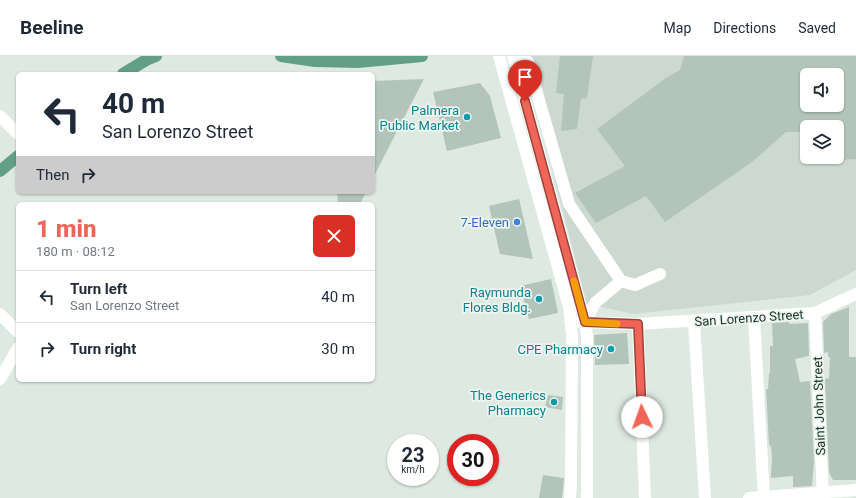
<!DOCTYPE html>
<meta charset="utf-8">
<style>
:root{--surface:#fff;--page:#f6f6f7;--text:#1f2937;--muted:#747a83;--line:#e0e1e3;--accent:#ef6557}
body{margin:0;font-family:Roboto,sans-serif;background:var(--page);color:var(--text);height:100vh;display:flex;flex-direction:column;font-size:15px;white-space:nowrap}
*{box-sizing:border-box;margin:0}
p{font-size:13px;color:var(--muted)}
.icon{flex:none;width:22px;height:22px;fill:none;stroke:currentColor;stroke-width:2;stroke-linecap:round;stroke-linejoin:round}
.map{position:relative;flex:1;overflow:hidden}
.details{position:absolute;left:16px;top:146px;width:359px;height:180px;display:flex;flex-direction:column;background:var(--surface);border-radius:6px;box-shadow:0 1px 3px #0004}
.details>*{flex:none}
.top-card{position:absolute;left:16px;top:16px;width:359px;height:122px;border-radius:6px;box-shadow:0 1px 3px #0004;background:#fff;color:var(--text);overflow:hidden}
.controls{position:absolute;left:800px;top:12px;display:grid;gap:8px}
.controls a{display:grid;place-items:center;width:44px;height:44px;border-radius:6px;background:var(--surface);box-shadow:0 1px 3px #0004;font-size:20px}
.speed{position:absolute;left:387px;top:378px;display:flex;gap:8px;font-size:20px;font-weight:700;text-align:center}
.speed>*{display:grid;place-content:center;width:52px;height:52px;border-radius:50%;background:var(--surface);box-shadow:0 1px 3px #0004;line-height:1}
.speed small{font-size:10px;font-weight:400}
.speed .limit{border:6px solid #d22;background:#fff;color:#111}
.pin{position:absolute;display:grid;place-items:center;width:34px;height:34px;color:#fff;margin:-41px -17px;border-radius:50% 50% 50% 0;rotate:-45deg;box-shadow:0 0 4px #0007}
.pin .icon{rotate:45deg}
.me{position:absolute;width:44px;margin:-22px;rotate:357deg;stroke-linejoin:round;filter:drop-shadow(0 0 3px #0008)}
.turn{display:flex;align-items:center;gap:14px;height:84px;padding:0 20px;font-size:18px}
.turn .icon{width:52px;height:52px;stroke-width:2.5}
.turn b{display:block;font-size:28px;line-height:34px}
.then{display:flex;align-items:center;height:38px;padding:0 20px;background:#0003;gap:8px;font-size:15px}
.round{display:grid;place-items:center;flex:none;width:42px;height:42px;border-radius:6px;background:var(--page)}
.summary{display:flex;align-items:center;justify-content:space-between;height:68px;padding:0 20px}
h1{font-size:24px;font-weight:800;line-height:30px;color:var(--accent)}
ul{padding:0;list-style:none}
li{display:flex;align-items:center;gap:12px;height:52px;padding:0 20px;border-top:1px solid var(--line)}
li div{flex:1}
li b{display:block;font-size:15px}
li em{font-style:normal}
header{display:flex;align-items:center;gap:24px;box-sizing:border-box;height:56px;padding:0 20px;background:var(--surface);border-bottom:1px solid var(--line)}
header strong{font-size:19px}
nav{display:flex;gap:22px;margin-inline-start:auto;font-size:14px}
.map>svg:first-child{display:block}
.built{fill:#ccd9d1;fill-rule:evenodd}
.building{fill:#b3c4bb;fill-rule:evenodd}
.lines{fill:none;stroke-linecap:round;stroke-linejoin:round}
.minor{stroke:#fff;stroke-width:12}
.major{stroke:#639e86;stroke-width:12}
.route-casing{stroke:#9b4239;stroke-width:10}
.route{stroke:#ef6557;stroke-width:7}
.slow{stroke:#f59e0b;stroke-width:7}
.culture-dot{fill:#0f9aa8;stroke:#eef6f1;stroke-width:1.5}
.shop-dot{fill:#3f7fe0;stroke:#eef6f1;stroke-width:1.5}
.labels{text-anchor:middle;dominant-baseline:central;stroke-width:3.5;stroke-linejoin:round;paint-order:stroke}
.culture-label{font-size:13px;fill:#0d838f;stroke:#eef6f1;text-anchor:end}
.shop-label{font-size:13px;fill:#366cbe;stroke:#eef6f1;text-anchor:end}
.street-label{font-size:13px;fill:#20382e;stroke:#eef6f1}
</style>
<header>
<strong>Beeline</strong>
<nav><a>Map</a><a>Directions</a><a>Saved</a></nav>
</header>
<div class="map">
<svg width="856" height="442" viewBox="0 0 856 442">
<rect width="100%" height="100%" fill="#dee9e2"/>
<path class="built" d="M530,0h326v214l-46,25 -176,19 -47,-10 -50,-193zM807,19h30v30h-30zM807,71h30v30h-30z"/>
<path class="building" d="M560,0h33l-6,42 -6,1 -4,30 -16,2 3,-37 -8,-1z
M684,0h172v103l-19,1v-33h-30v5h-21l-34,30 -87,60 -19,-26 -50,27 -21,-30 50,-27 -28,-37 69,-51 14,-8zM807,19h30v30h-30z
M424,23l-14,27 -37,72v-97z
M480,27l10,13 11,42 -54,13 -14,-59z
M337,136h29l-6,12h-22z
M519,143l14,60 -33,-5 -11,-48z
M551,223l7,34 -29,6 -9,-33z
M849,251v50h7v123h-23l-4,-8 -4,-93 4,-1 1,-21h-2v-5l-4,1 -1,-31 8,-8z
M789,266v2l19,-1 1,33 -14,3 5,23 10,-1 4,81 -2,24 -19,1v-11l-22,2 1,-21 -1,-11 -2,-1 -3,-56h2l1,-16 1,1v-28h3l-1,-23z
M627,277l2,31 -34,1 -1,-30z
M548,339l15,2 -1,13 -17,-3z
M543,419l21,3 -2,20h-23z"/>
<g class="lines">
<path class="minor" d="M499,0l70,251 3,28 -1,149 -1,14
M513,0l72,266 2,14v162
M522,0l6,6 41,142 52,77 14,4 25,-11
M0,60l18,18
M815,257l8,185
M0,258l18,18
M754,262l10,180
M578,266l60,2 177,-11 41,-19
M585,266l10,-19 26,-22
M694,266l11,176
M638,268l7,174
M0,323l18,-31
M749,442l107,-8"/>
<path class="major" d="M281,0l34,5 43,1 64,-6
M123,18l23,-14 10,-4
M0,115l18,-15"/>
</g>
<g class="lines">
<g class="route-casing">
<path id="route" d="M525,45l60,221 53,2 4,93"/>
</g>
<use href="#route" class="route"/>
<path class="slow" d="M574,225l11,41 32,2"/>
</g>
<g class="culture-dot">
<circle cx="467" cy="61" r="4"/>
<circle cx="539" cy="243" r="4"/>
<circle cx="611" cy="293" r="4"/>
<circle cx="554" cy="346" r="4"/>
</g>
<circle class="shop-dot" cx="517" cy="166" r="4"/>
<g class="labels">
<g class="culture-label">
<text x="459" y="54">Palmera<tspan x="459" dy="15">Public Market</tspan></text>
<text x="531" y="236">Raymunda<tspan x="531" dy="15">Flores Bldg.</tspan></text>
<text x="603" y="293">CPE Pharmacy</text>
<text x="546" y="339">The Generics<tspan x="546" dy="15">Pharmacy</tspan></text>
</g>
<g class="shop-label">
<text x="509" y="166">7-Eleven</text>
</g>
<g class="street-label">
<text transform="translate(749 262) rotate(-4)">San Lorenzo Street</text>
<text transform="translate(819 350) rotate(-92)">Saint John Street</text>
</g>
</g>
</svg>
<div class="controls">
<a><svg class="icon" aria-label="sound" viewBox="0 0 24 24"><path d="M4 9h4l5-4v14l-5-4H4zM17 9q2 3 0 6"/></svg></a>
<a><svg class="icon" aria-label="layers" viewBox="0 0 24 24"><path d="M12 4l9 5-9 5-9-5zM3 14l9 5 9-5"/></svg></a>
</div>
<div class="speed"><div>23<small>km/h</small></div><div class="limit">30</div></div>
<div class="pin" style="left:525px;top:45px;background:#d93025"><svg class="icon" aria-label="arrive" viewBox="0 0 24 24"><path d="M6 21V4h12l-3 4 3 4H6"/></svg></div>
<svg class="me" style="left:642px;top:361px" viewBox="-20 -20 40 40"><circle r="19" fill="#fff"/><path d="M0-13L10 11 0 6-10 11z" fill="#ef6557"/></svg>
<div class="top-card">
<div class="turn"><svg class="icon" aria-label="left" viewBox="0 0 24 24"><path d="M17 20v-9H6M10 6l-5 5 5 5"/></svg><div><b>40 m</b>San Lorenzo Street</div></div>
<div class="then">Then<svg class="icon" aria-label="right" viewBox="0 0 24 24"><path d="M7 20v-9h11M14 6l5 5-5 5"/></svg></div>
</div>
<section class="details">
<div class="summary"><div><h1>1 min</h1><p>180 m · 08:12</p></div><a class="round" style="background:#d93025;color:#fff"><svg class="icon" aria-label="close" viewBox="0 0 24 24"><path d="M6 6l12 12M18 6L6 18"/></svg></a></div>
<ul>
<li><svg class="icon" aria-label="left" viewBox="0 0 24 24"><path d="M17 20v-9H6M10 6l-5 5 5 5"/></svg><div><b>Turn left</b><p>San Lorenzo Street</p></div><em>40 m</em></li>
<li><svg class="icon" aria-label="right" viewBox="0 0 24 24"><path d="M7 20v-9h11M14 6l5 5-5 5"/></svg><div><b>Turn right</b></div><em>30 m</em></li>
</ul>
</section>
</div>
